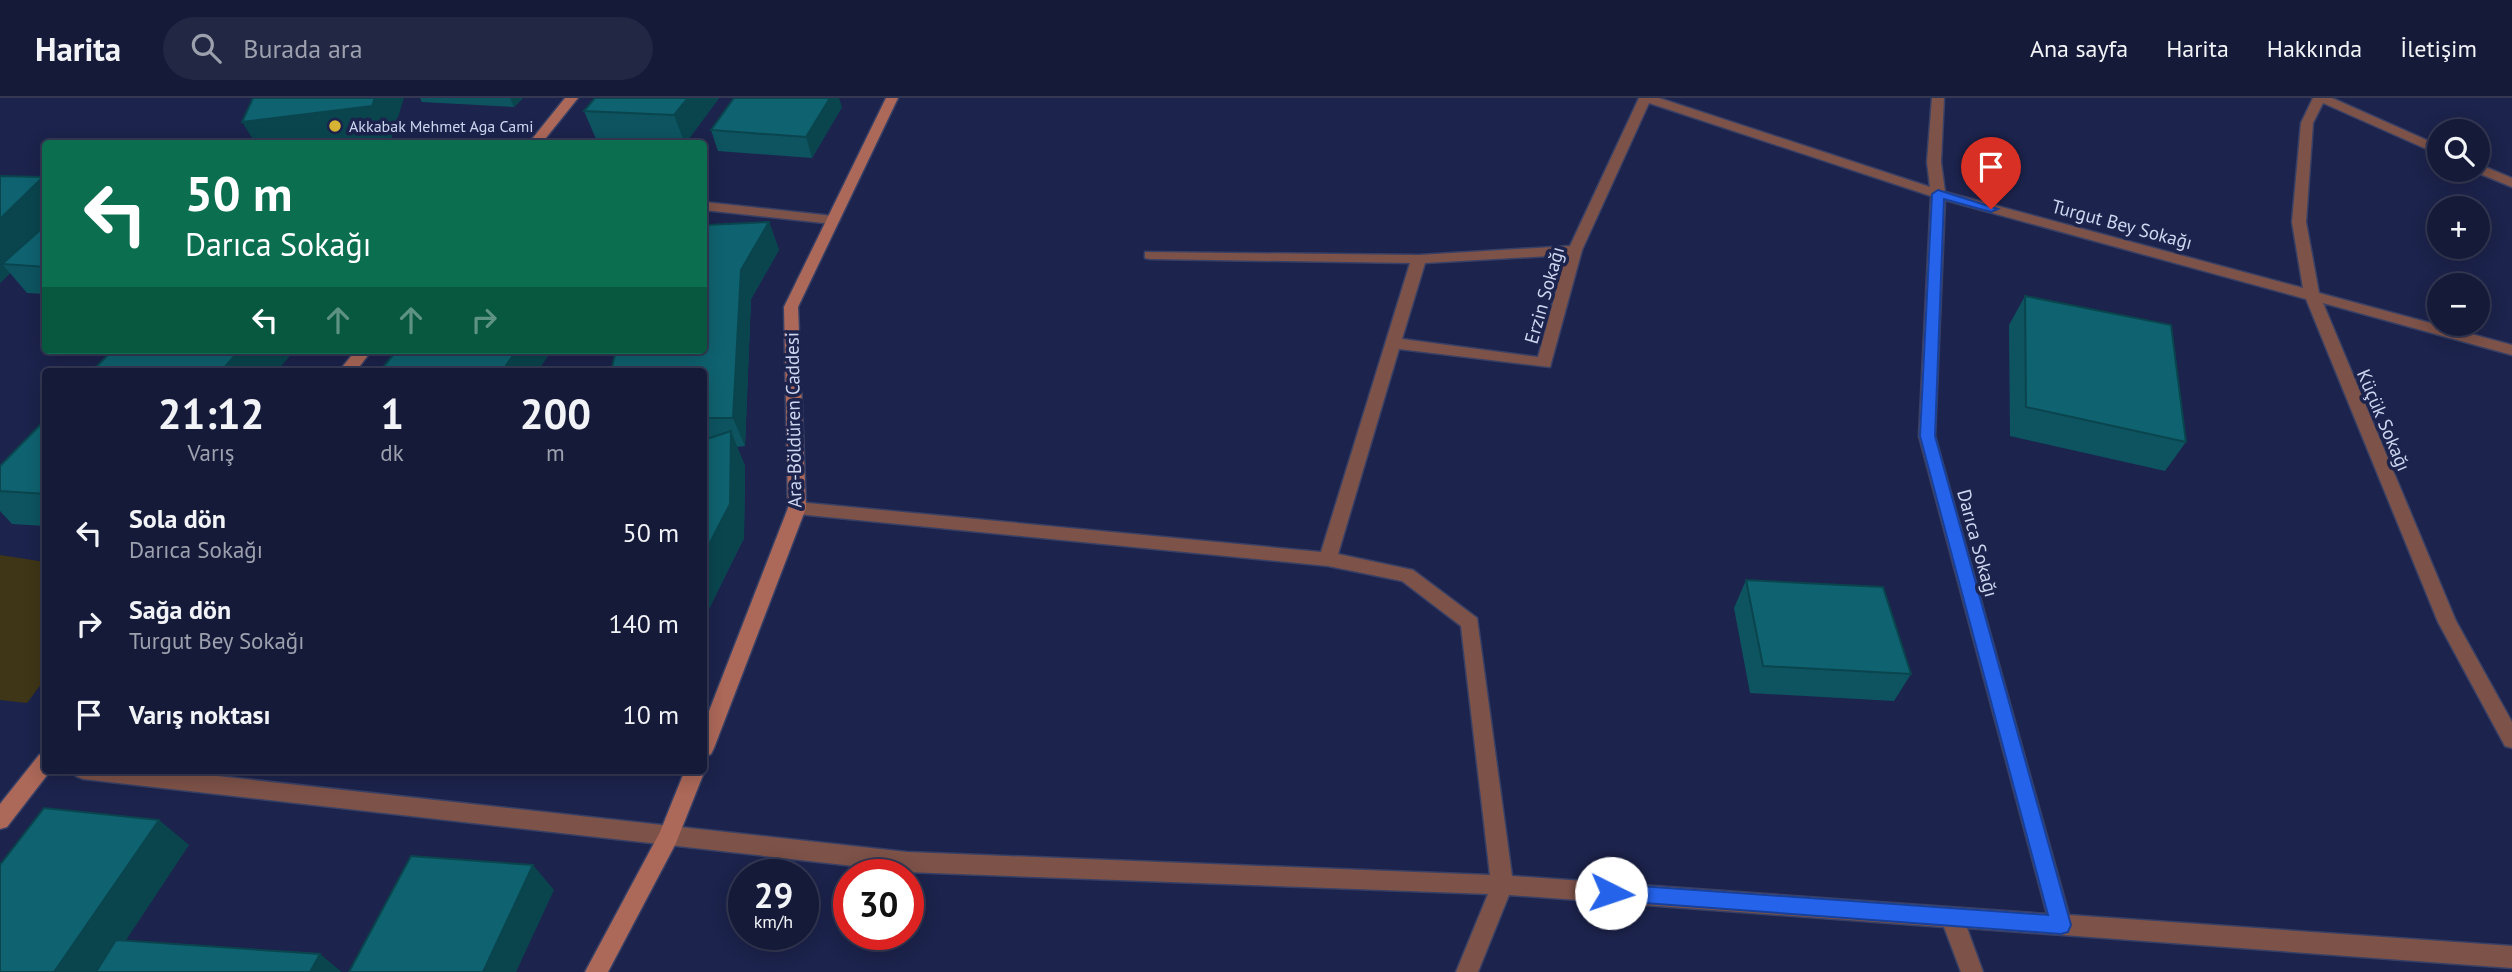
<!DOCTYPE html>
<html lang="tr">
<meta charset="utf-8">
<style>
:root{--surface:#151a39;--page:#222744;--text:#f1f3f6;--muted:#9da1ae;--line:#343853}
body{margin:0;font-family:"PT Sans",sans-serif;background:var(--page);color:var(--text);height:100vh;display:flex;flex-direction:column;font-size:26px;white-space:nowrap}
*{box-sizing:border-box;margin:0}
p{font-size:23px;color:var(--muted)}
.icon{flex:none;width:38px;height:38px;fill:none;stroke:currentColor;stroke-width:2;stroke-linecap:round;stroke-linejoin:round}
.map{position:relative;flex:1;overflow:hidden}
.panel{position:absolute;left:42px;top:270px;width:665px;height:406px;display:flex;flex-direction:column;background:var(--surface);border-radius:7px;box-shadow:0 4px 18px #0003,0 0 0 2px var(--line)}
.panel>*{flex:none}
.hud{position:absolute;left:42px;top:42px;width:665px;height:214px;border-radius:7px;box-shadow:0 4px 18px #0003,0 0 0 2px var(--line);background:#0b6e4f;color:#fff;overflow:hidden}
.buttons{position:absolute;left:2427px;top:21px;display:grid;gap:14px}
.buttons a{display:grid;place-items:center;width:63px;height:63px;border-radius:50%;background:var(--surface);box-shadow:0 4px 18px #0003,0 0 0 2px var(--line);font-size:35px}
.speed{position:absolute;left:728px;top:761px;display:flex;gap:14px;font-size:35px;font-weight:700;text-align:center}
.speed>*{display:grid;place-content:center;width:91px;height:91px;border-radius:50%;background:var(--surface);box-shadow:0 4px 18px #0003,0 0 0 2px var(--line);line-height:1}
.speed small{font-size:18px;font-weight:400}
.speed .limit{border:10px solid #d22;background:#fff;color:#111}
.pin{position:absolute;display:grid;place-items:center;width:60px;height:60px;color:#fff;margin:-72px -30px;border-radius:50% 50% 50% 0;rotate:-45deg;box-shadow:0 0 7px #0007}
.pin .icon{rotate:45deg}
.me{position:absolute;width:77px;margin:-38px;rotate:94deg;stroke-linejoin:round;filter:drop-shadow(0 0 5px #0008)}
.turn{display:flex;align-items:center;gap:24px;height:147px;padding:0 28px;font-size:32px}
.turn .icon{width:91px;height:91px;stroke-width:2.5}
.turn b{display:block;font-size:49px;line-height:60px}
.lanes{display:flex;align-items:center;height:66px;padding:0 28px;background:#0003;justify-content:center;gap:35px;direction:ltr}
.lanes .off{opacity:.35}
.eta{display:flex;justify-content:space-evenly;align-items:center;height:119px;text-align:center}
.eta b{font-size:42px;font-weight:600;line-height:49px}
ul{padding:0;list-style:none}
li{display:flex;align-items:center;gap:21px;height:91px;padding:0 28px}
li div{flex:1}
li b{display:block;font-size:26px}
li em{font-style:normal}
header{display:flex;align-items:center;gap:42px;box-sizing:border-box;height:98px;padding:0 35px;background:var(--surface);border-bottom:2px solid var(--line)}
header strong{font-size:33px}
nav{display:flex;gap:38px;margin-inline-start:auto;font-size:24px}
.search{width:490px;height:63px;background:var(--page);display:flex;align-items:center;gap:18px;box-sizing:border-box;padding:0 24px;border-radius:38px;color:var(--muted);font-size:26px}
.map>svg:first-child{display:block}
.green{fill:#3f3617}
.lines{fill:none;stroke-linecap:round;stroke-linejoin:round}
.street-casing{stroke:#384066;stroke-width:3}
.secondary-casing{stroke:#384066;stroke-width:3}
.street{fill:#7d5248;fill-rule:evenodd}
.secondary{fill:#ac6859;fill-rule:evenodd}
.wall{fill:#0d5460}
.shaded-wall{fill:#0a454e}
.building{fill:#0f6270;stroke:#0a454e;stroke-width:2}
.route{fill:#2563eb;stroke:#184099;stroke-width:2}
.poi-dot{fill:#d7b434;stroke:#1c234c;stroke-width:2.5}
.labels{text-anchor:middle;dominant-baseline:central;stroke-width:7;stroke-linejoin:round;paint-order:stroke}
.far-poi-label{font-size:16px;fill:#ced6f0;stroke:#1c234c;text-anchor:start}
.street-label{font-size:19px;fill:#ced6f0;stroke:#1c234c}
</style>
<header>
<strong>Harita</strong>
<div class="search"><svg class="icon" aria-label="search" viewBox="0 0 24 24"><circle cx="10" cy="10" r="6"/><path d="M15 15l6 6"/></svg>Burada ara</div>
<nav><a>Ana sayfa</a><a>Harita</a><a>Hakkında</a><a>İletişim</a></nav>
</header>
<div class="map">
<svg width="2512" height="874" viewBox="0 0 2512 874">
<rect width="100%" height="100%" fill="#1c234c"/>
<path class="green" d="M0,457l45,7v117l-18,24 -27,-3z"/>
<g class="lines">
<g class="street-casing">
<path id="street" d="M1639,0h20l271,89 -3,-25 5,-64h12l-3,64 4,30 358,96 -11,-66 9,-99 12,-25h19l108,48v9l-117,-52 -10,20 -7,99 13,71 193,52v10l-189,-52 133,318 56,101v26l-7,-2 -67,-124 -132,-323 -361,-99 -10,236 134,479 443,31v22l-545,-40 16,44h-22l-17,-45 -435,-32 -31,77h-22l32,-78 -581,-22 -824,-93 -7,-3 -3,-6h89l745,82 583,23 -29,-249 -59,-45 -74,-15 -531,-52 -9,-6 9,-6 524,50 89,-289 -260,-4 -5,-1v-6l274,3 151,-9zM1649,5l282,93 -12,240 128,478 -535,-38 -35,-258 -64,-48 -75,-16 61,-205 151,18 32,-117zM1566,157l-28,102 -136,-18 23,-76z
M2478,66l34,14v9l-39,-16 5,-1z
M704,104l129,14 7,4 -7,4 -129,-14z"/>
</g>
<g class="secondary-casing">
<path id="secondary" d="M565,0h13l-37,46h-13z
M886,0h12l-100,209 8,201 -92,240 -3,6 -7,3v-33l84,-216 -4,-201z
M356,252h16l-16,21h-17z
M46,655v17h5l-44,57 -7,2v-25l39,-49z
M704,669l1,3 -29,73 -68,129h-23l75,-140 25,-62h19z"/>
</g>
<use href="#street" class="street"/>
<use href="#secondary" class="secondary"/>
</g>
<path class="wall" d="M420,0h103l-9,9 -92,-5z
M595,0h124l-34,46 -89,-5 -12,-28z
M842,9l-30,51 -94,-7 -7,-21z
M0,78l46,91v27l-19,-1 -17,-20 -10,10z
M769,124l10,28 -28,49 -6,147 -8,1 8,19 -1,72 -40,81v-248l3,-146z
M2025,198l161,146 -21,29 -155,-35 -1,-111z
M46,321v107l-34,-2 -12,-13v-45z
M1746,482l165,94 -17,27 -144,-8 -16,-85z"/>
<path class="shaded-wall" d="M375,0h29l-13,42 -28,4h-107l-14,-22z
M510,0h13l-9,9z
M688,0h31l-34,46 -11,-29z
M830,0h9l3,9 -30,51 -6,-21z
M43,79l3,3v56l-44,28 8,9 -10,10v-64z
M769,124l10,28 -28,49 -6,147 -12,-28 8,-148z
M240,252h55l-18,21h-56z
M517,252h35l-14,21h-36z
M731,333l14,35 -1,72 -40,81v-65z
M159,722l30,25 -84,127h-51z
M533,767l21,25 -38,82h-33z
M320,856l22,18h-32z"/>
<path class="building" d="M253,0h122l-3,8 -130,16z
M595,0h93l-14,17 -90,-4z
M734,0h96l-24,39 -95,-7z
M0,78l43,1 -43,42z
M769,124l-28,48 -8,148h-29v-47h-93l5,-21h88v-125h3z
M46,127v42l-44,-3z
M2025,198l146,29 15,117 -160,-35z
M113,252h127l-19,21h-129z
M397,252h120l-15,21h-122z
M46,321v75l-46,-3v-25z
M731,333l-1,73 -26,50v-114z
M1746,482l137,7 28,87 -148,-8z
M44,710l115,12 -105,152h-54v-107z
M411,758l122,9 -50,107h-134z
M116,842l204,14 -10,18h-214z"/>
<path class="route" d="M1938,92l60,19 -7,3 -47,-13 -9,237 136,489 -3,7 -7,2 -457,-34 -3,-7 3,-6 7,-3 437,31 -128,-479 12,-242z"/>
<circle class="poi-dot" cx="335" cy="28" r="7"/>
<g class="labels">
<g class="far-poi-label">
<text x="349" y="28">Akkabak Mehmet Aga Cami</text>
</g>
<g class="street-label">
<text transform="translate(2122 126) rotate(15)">Turgut Bey Sokağı</text>
<text transform="translate(1544 197) rotate(-74)">Erzin Sokağı</text>
<text transform="translate(793 322) rotate(-91)">Ara-Böldüren Caddesi</text>
<text transform="translate(2384 322) rotate(67)">Küçük Sokağı</text>
<text transform="translate(1978 445) rotate(75)">Darıca Sokağı</text>
</g>
</g>
</svg>
<div class="buttons">
<a><svg class="icon" aria-label="search" viewBox="0 0 24 24"><circle cx="10" cy="10" r="6"/><path d="M15 15l6 6"/></svg></a>
<a>+</a>
<a>−</a>
</div>
<div class="speed"><div>29<small>km/h</small></div><div class="limit">30</div></div>
<div class="pin" style="left:1991px;top:111px;background:#d93025"><svg class="icon" aria-label="arrive" viewBox="0 0 24 24"><path d="M6 21V4h12l-3 4 3 4H6"/></svg></div>
<svg class="me" style="left:1611px;top:795px" viewBox="-20 -20 40 40"><circle r="19" fill="#fff"/><path d="M0-13L10 11 0 6-10 11z" fill="#2563eb"/></svg>
<div class="hud">
<div class="turn"><svg class="icon" aria-label="left" viewBox="0 0 24 24"><path d="M17 20v-9H6M10 6l-5 5 5 5"/></svg><div><b>50 m</b>Darıca Sokağı</div></div>
<div class="lanes"><svg class="icon" aria-label="left" viewBox="0 0 24 24"><path d="M17 20v-9H6M10 6l-5 5 5 5"/></svg><svg class="icon off" aria-label="ahead" viewBox="0 0 24 24"><path d="M12 20V5M6 11l6-6 6 6"/></svg><svg class="icon off" aria-label="ahead" viewBox="0 0 24 24"><path d="M12 20V5M6 11l6-6 6 6"/></svg><svg class="icon off" aria-label="right" viewBox="0 0 24 24"><path d="M7 20v-9h11M14 6l5 5-5 5"/></svg></div>
</div>
<section class="panel">
<div class="eta">
<div><b>21:12</b><p>Varış</p></div>
<div><b>1</b><p>dk</p></div>
<div><b>200</b><p>m</p></div>
</div>
<ul>
<li><svg class="icon" aria-label="left" viewBox="0 0 24 24"><path d="M17 20v-9H6M10 6l-5 5 5 5"/></svg><div><b>Sola dön</b><p>Darıca Sokağı</p></div><em>50 m</em></li>
<li><svg class="icon" aria-label="right" viewBox="0 0 24 24"><path d="M7 20v-9h11M14 6l5 5-5 5"/></svg><div><b>Sağa dön</b><p>Turgut Bey Sokağı</p></div><em>140 m</em></li>
<li><svg class="icon" aria-label="arrive" viewBox="0 0 24 24"><path d="M6 21V4h12l-3 4 3 4H6"/></svg><div><b>Varış noktası</b></div><em>10 m</em></li>
</ul>
</section>
</div>
